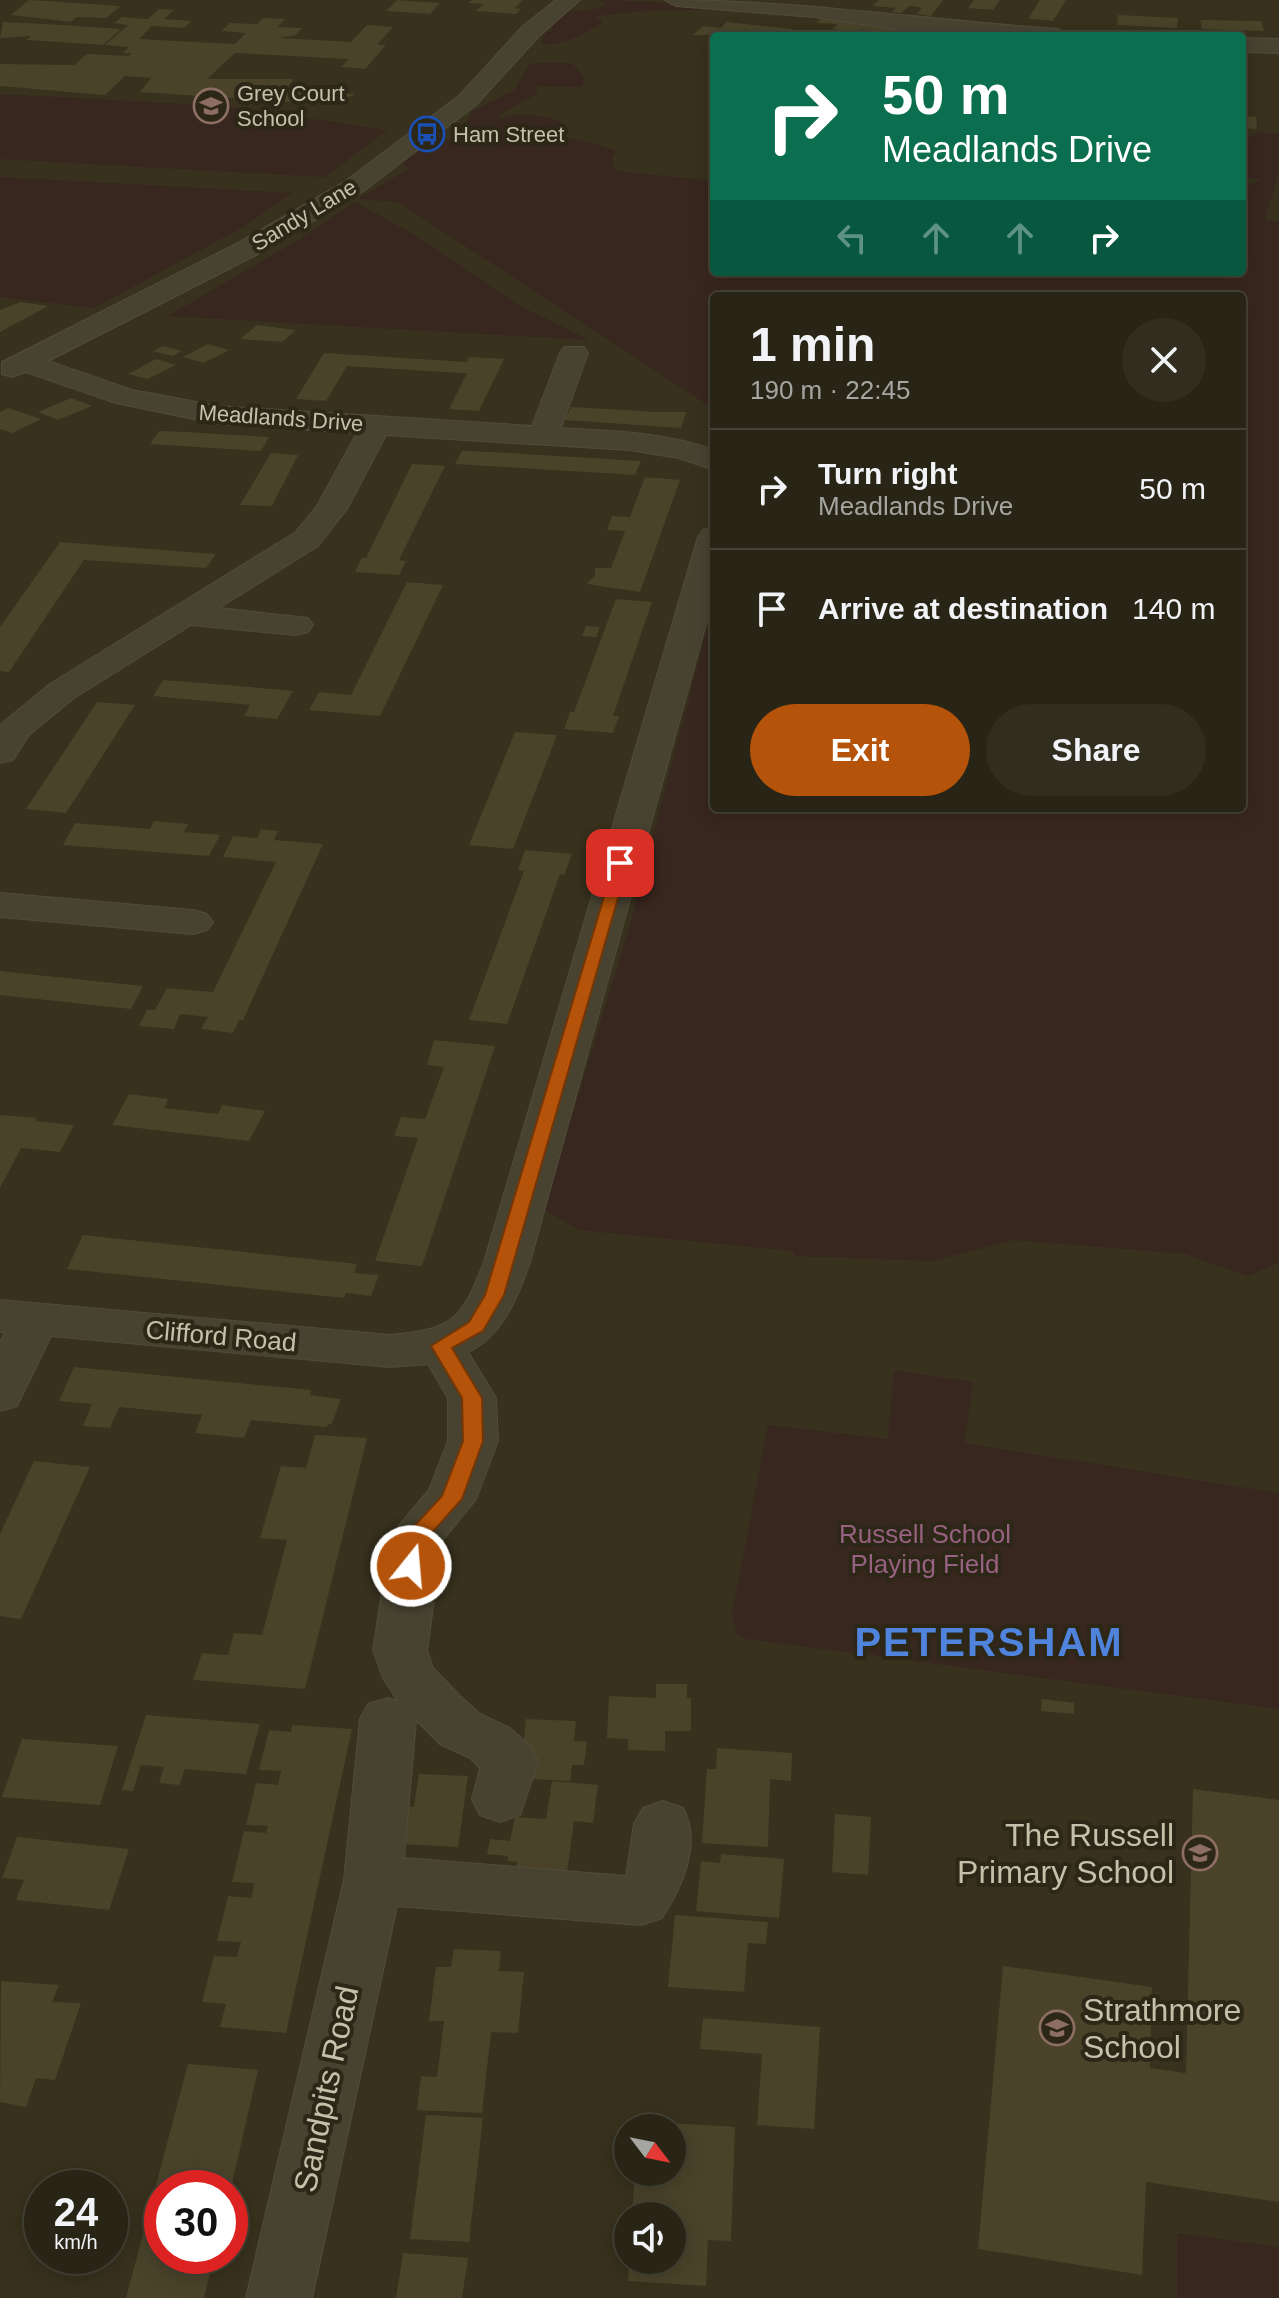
<!DOCTYPE html>
<meta charset="utf-8">
<style>
:root{--surface:#292516;--page:#312d1f;--text:#f1f3f6;--muted:#a5a5a1;--line:#454235;--accent:#b45309}
body{margin:0;font-family:Helvetica,sans-serif;background:var(--page);color:var(--text);height:100vh;display:flex;flex-direction:column;font-size:30px;white-space:nowrap}
*{box-sizing:border-box;margin:0}
p{font-size:26px;color:var(--muted)}
.icon{flex:none;width:44px;height:44px;fill:none;stroke:currentColor;stroke-width:2;stroke-linecap:round;stroke-linejoin:round}
.map{position:relative;flex:1;overflow:hidden}
.sheet{position:absolute;left:710px;top:292px;width:536px;height:520px;display:flex;flex-direction:column;background:var(--surface);border-radius:8px;box-shadow:0 4px 20px #0003,0 0 0 2px var(--line)}
.sheet>*{flex:none}
.top-card{position:absolute;left:710px;top:32px;width:536px;height:244px;border-radius:8px;box-shadow:0 4px 20px #0003,0 0 0 2px var(--line);background:#0b6e4f;color:#fff;overflow:hidden}
.needle{width:52px;rotate:122deg}
.controls{position:absolute;left:614px;top:2114px;display:grid;gap:16px}
.controls a{display:grid;place-items:center;width:72px;height:72px;border-radius:50%;background:var(--surface);box-shadow:0 4px 20px #0003,0 0 0 2px var(--line);font-size:40px}
.speed{position:absolute;left:24px;top:2170px;display:flex;gap:16px;font-size:40px;font-weight:700;text-align:center}
.speed>*{display:grid;place-content:center;width:104px;height:104px;border-radius:50%;background:var(--surface);box-shadow:0 4px 20px #0003,0 0 0 2px var(--line);line-height:1}
.speed small{font-size:20px;font-weight:400}
.speed .limit{border:12px solid #d22;background:#fff;color:#111}
.pin{position:absolute;display:grid;place-items:center;width:68px;height:68px;color:#fff;margin:-34px;border-radius:16px;box-shadow:0 4px 12px #0006}
.me{position:absolute;width:88px;margin:-44px;rotate:17deg;stroke-linejoin:round;filter:drop-shadow(0 0 6px #0008)}
.turn{display:flex;align-items:center;gap:28px;height:168px;padding:0 40px;font-size:36px}
.turn .icon{width:104px;height:104px;stroke-width:2.5}
.turn b{display:block;font-size:56px;line-height:68px}
.lanes{display:flex;align-items:center;height:76px;padding:0 40px;background:#0003;justify-content:center;gap:40px;direction:ltr}
.lanes .off{opacity:.35}
.round{display:grid;place-items:center;flex:none;width:84px;height:84px;border-radius:42px;background:var(--page)}
.head{display:flex;align-items:center;justify-content:space-between;height:136px;padding:0 40px}
h1{font-size:48px;font-weight:700;line-height:60px}
.primary-button{display:flex;gap:16px;margin-top:auto;padding:16px 40px}
.primary-button a{flex:1;height:92px;border-radius:48px;background:var(--accent);color:#fff;font-size:32px;font-weight:700;line-height:92px;text-align:center}
.primary-button a+a{background:var(--page);color:var(--text)}
ul{padding:0;list-style:none}
li{display:flex;align-items:center;gap:24px;height:120px;padding:0 40px;border-top:2px solid var(--line)}
li div{flex:1}
li b{display:block;font-size:30px}
li em{font-style:normal}
.map>svg:first-child{display:block}
.green{fill:#38271f}
.building{fill:#4a432a}
.lines{fill:none;stroke-linecap:round;stroke-linejoin:round}
.minor-casing{stroke:#514c3a;stroke-width:2}
.minor{fill:#484331;fill-rule:evenodd}
.route{fill:#b45309;stroke:#753606;stroke-width:2}
.labels{text-anchor:middle;dominant-baseline:central;stroke-width:8;stroke-linejoin:round;paint-order:stroke}
.far-poi-label{font-size:22px;fill:#c5c0aa;stroke:#2c2717;text-anchor:start}
.far-street-label{font-size:22px;fill:#c5c0aa;stroke:#2c2717}
.street-label{font-size:26px;fill:#c5c0aa;stroke:#2c2717}
.park-label{font-size:26px;fill:#976180;stroke:#2c2717}
.near-poi-label{font-size:32px;fill:#c5c0aa;stroke:#2c2717;text-anchor:end}
.near-street-label{font-size:32px;fill:#c5c0aa;stroke:#2c2717}
.near-district-label{font-size:40px;font-weight:bold;letter-spacing:2px;fill:#4f83dc;stroke:#2c2717}
</style>
<div class="map">
<svg width="1279" height="2298" viewBox="0 0 1279 2298">
<rect width="100%" height="100%" fill="#37311d"/>
<path class="green" d="M595,0l122,4 -13,6h-49l-59,6 7,6c-21,13 -38,24 -62,22l3,-10 9,-6 -7,-4c30,-24 38,-6 61,-20z
M549,62l24,2 12,15 -3,8 -46,-1 2,7 -39,22v4c22,-7 39,-5 61,2l3,8 -9,5c15,5 53,10 62,18l-4,7 4,12 98,10v91h528v-79h5l-1,-5 15,-9 -19,-2v-37l17,-8 20,2 -1,40 -13,46 14,2v1040l-31,14 -63,-22 -172,-14 -80,21 -138,-5 -2,-5 -214,-21 -35,-21 86,-284 84,-323v206h528v-512h-528v113l-316,-207 -40,-3 52,-31 -8,-5 31,-22 50,-4 -20,-10 10,-16 42,-21 14,-26z
M0,94l225,12 162,24 -62,47 -325,-18z
M0,177l292,16 -49,34 -149,81 -94,-11z
M355,202l63,35 104,70 67,33 -421,-24 132,-77z
M894,1370l79,12 -9,61 315,50v216l-533,-70 -10,-6 -4,-18 36,-190 120,14z
M1177,2233l102,14v51h-102z"/>
<path class="building" d="M29,0l92,6 -15,12 -29,-1 -6,5 -60,-7z
M397,0l12,1 31,2 -10,11 -44,-3z
M472,0h51l-8,8 6,1 -5,5 -40,-3 7,-7 -15,-1z
M879,0h64l-12,16 -14,-2 5,-6 -4,-1 -9,-1 -8,7 -9,-1 4,-4 -23,-2z
M974,0h26l-7,10 -25,-2z
M1040,0h26l-13,21 -25,-2z
M159,9l15,1 -10,9 28,2 -8,7 -32,-2 -13,13 96,5 11,-11 -25,-2 9,-8 27,1 6,-6 22,1 -7,8 24,1 -6,7 -16,3 71,4 16,-17 26,2 -16,18h9l-21,24 -24,-2 8,-8 -114,-6 -28,26h87l-9,11 70,4 -20,11 -195,-13 11,-14 -26,-2 -20,19 -105,-9v-22l74,1 13,-11 42,2 2,-3h-8l6,-6 -24,-2 23,-20 -14,-2 8,-6 26,2z
M1118,15l60,3 -1,10 -60,-3z
M825,16l78,10 -9,7 -33,-4 -3,3 -26,-3 6,-5 -22,-1z
M1200,20l61,1 3,10 -62,-2z
M3,22l42,2 76,5 -18,16 -76,-5 4,-4 -31,2z
M726,22l67,7 -3,3 10,1 -3,3 -104,-1 10,-9 18,2z
M1242,116l14,1 1,12 -15,-1z
M21,302l27,4 -48,26v-22z
M257,325l39,5 -14,12 -42,-3z
M208,344l21,6 -25,13 -21,-6z
M163,346l19,5 -10,5 -19,-5z
M324,353l143,9 2,-5 35,2 -25,52 -30,-2 18,-36h-6l-114,-7 -21,35 -30,-2z
M156,359l20,6 -28,14 -20,-5z
M71,398l21,8 -34,14 -20,-8z
M571,407l86,5h29l-5,16 -116,-8z
M8,408l33,11 -29,14 -12,-4v-17z
M159,431l27,1 83,5 -8,14 -111,-7z
M462,451l29,1 150,9 -6,14 -180,-11z
M271,453l27,2 -26,51 -32,-1z
M412,464l33,2 -46,94 7,1 -7,14 -44,-3 7,-14h4z
M645,477l35,3 -40,112 -48,-7 -5,-2 8,-7v-8h16l14,-37 -18,-1 5,-14 18,1z
M60,542l128,10 28,2 -10,14 -122,-8 -75,112 -9,-1v-44z
M407,582l36,3 -63,131 -71,-6 10,-18 32,3z
M616,599l36,3 -39,114h6l-6,17 -49,-4 6,-17h4z
M586,626l14,1 -4,10 -14,-1z
M163,680l65,5 65,6 -16,28 -33,-3 6,-11 -97,-9z
M97,702l38,3 -69,108 -40,-4z
M515,732l42,3 -44,114 -44,-4z
M154,821l34,3 -4,8 36,3 -11,21 -146,-11 12,-22 75,6z
M261,829l17,2 -4,9 49,4 -80,176h-4l-6,13 -32,-4 7,-12 -28,-3 -6,15 -35,-3 8,-16h8l12,-22 46,4 63,-130 -53,-5 10,-21 24,2z
M525,850l47,4 -8,21 -4,-1 -53,150 -38,-4 55,-149 -6,-1z
M0,971l27,3 116,12 -12,23 -39,-4 -92,-10z
M434,1040l61,6 -73,220 -47,-5 43,-123 -24,-2 7,-19 24,2 19,-52 -17,-2z
M129,1094l39,5 -4,9 54,6 4,-9 43,6 -16,30 -137,-16z
M0,1115l37,3 -2,3 39,4 -14,27 -39,-4 -21,40z
M83,1235l274,29 -3,9 25,2 -8,21 -25,-3 -2,5 -277,-29z
M74,1367l237,23 -1,5 31,4 -9,24 -7,4 -74,-7 -7,18 -49,-5 7,-18 -83,-8 -9,21 -27,-2 9,-22 -33,-3z
M315,1435l52,3 -62,251 -112,-9 9,-27 26,2 6,-22 28,2 25,-95 -27,-2 21,-72 25,2z
M34,1461l56,6 -69,152 -21,-3v-82z
M656,1684h31v14h4v33h-26v20l-37,-1v-11l-21,-1 2,-42 47,2z
M1042,1699l32,4v11l-33,-3z
M146,1715l114,9 -14,50 -61,-5 -6,16 -20,-2 5,-16 -23,-2 -8,26 -11,-1z
M526,1719l50,2 -2,20 13,1 -3,23h-12l-2,16 -57,-3 4,-39h7z
M292,1725l60,4 -66,304 -66,-6 6,-23 -24,-2 12,-46 23,1 4,-15 -24,-1 11,-45 23,2 2,-7 1,-8 -22,-1 12,-51 22,2 2,-7 -22,-1 10,-42 22,2 3,-14 -22,-1 10,-40 22,2z
M22,1739l96,7 -18,59 -98,-8z
M717,1748l75,5 -1,28 -21,-2 -2,68 -66,-4 5,-74h9z
M419,1774l49,2 -10,71 -73,-4 6,-37 23,1z
M552,1781l46,4 -5,38 -19,-2 -9,66 -51,-4 3,-21 -9,-1v-5l-21,-2 3,-15 20,2 5,-24 31,2z
M1193,1789l86,11v402l-133,-20 -4,93 -164,-26 25,-283 149,21 -2,81 36,5z
M835,1814l36,3 -3,58 -36,-3z
M17,1837l112,12 -20,61 -93,-10 8,-20 -22,-2z
M721,1854l63,5 -5,59 -83,-7 5,-50 19,2z
M675,1915l93,7 -2,22 -18,-1 -4,49 -76,-5z
M454,1949l47,2 -2,20 25,1 -6,61 -27,-1 -9,81 -65,-3 4,-34 16,1 7,-56h-15l7,-54h15z
M1,1981l58,4 -7,17 29,1 -26,77 -19,-2 -10,29 -26,-5z
M703,2018l117,9 -6,102 -57,-4 5,-71 -62,-5z
M188,2064l70,6 -27,118h-69v68h52l-10,42h-78z
M426,2115l57,3 -14,124 -59,-3z
M639,2121l96,6 -4,114 -23,-1 -2,46 -78,-5 1,-21h43v-44h-40l3,-44h37v-44h-33z
M403,2253l65,5 -6,40h-66z"/>
<g class="lines">
<g class="minor-casing">
<path id="minor" d="M556,0h24l-42,37 -62,68 -111,85 -107,64 -210,107 84,29 86,16 314,20 28,-73 4,-6h20l4,6 -27,75c51,3 105,4 153,22v20l-35,-12 -50,-8 -243,-15 -39,74 -29,37 -99,62 89,10 5,7 -5,7 -12,3 -105,-10 -117,73 -45,37 -16,25 -13,3v-38l50,-41 246,-152 21,-26 40,-73 -139,-9 -102,-21 -90,-31 -14,5 -10,-3v-12l238,-120 107,-62 113,-85 62,-68z
M665,0c133,0 261,20 393,29l11,7 -138,-2 -117,-17 -138,-11z
M1242,38l37,1v14l-37,-1z
M714,527v68l-184,667c-11,33 -28,75 -62,90l28,46 2,43 -22,58 -34,42 -15,109 6,18 26,27 21,19 30,14 20,18 8,16 -18,53 -20,7 -20,-7 -8,-16 8,-31 -10,-10 -30,-14 -24,-24 -12,138 222,18 8,-52 9,-16 20,-7 20,7c19,35 -1,79 -21,110l-21,7 -244,-19 -85,392h-66l98,-418 16,-161 8,-15 20,-6 10,3 -15,-23 -10,-28 18,-115 38,-45 19,-49v-43l-20,-34 -38,3 -339,-31 -34,70 -17,5v-68l5,-11h-5v-32l390,35c62,-6 71,-13 94,-73l214,-725 5,-7z
M0,893l193,17 14,4 6,8 -6,8 -14,4 -193,-17z"/>
</g>
<use href="#minor" class="minor"/>
</g>
<path class="route" d="M615,860l13,3 -124,432 -21,36 -31,17 30,50 1,43 -21,58 -35,39 -5,28 -11,8 -10,-8 5,-31 36,-39 21,-55 -1,-43 -31,-52 38,-24 16,-27z"/>
<defs>
<g id="school-ring" transform="scale(1.8)"><circle r="9.5" fill="#2c2717" stroke="#8d6e63" stroke-width="1.5"/><path d="M0-5L7-2L0 1L-7-2ZM-4 1L0 2.5L4 1V4Q0 6-4 4Z" fill="#8d6e63"/></g>
<g id="bus-ring" transform="scale(1.8)"><circle r="9.5" fill="#2c2717" stroke="#1a4fb4" stroke-width="1.5"/><path d="M-5-6H5V4H4V6H2V4H-2V6H-4V4H-5ZM-3.5-4V0h7V-4ZM-3.5 1.2v1.5H-2V1.2ZM2 1.2v1.5H3.5V1.2Z" fill="#1a4fb4"/></g>
</defs>
<g fill-rule="evenodd">
<use href="#school-ring" x="211" y="106"/>
<use href="#bus-ring" x="427" y="134"/>
<use href="#school-ring" x="1200" y="1853"/>
<use href="#school-ring" x="1057" y="2028"/>
</g>
<g class="labels">
<g class="far-poi-label">
<text x="237" y="93">Grey Court<tspan x="237" dy="25">School</tspan></text>
<text x="453" y="134">Ham Street</text>
</g>
<g class="far-street-label">
<text transform="translate(304 215) rotate(-31)">Sandy Lane</text>
<text transform="translate(281 418) rotate(4)">Meadlands Drive</text>
</g>
<g class="street-label">
<text transform="translate(221 1336) rotate(5)">Clifford Road</text>
</g>
<g class="park-label">
<text x="925" y="1534">Russell School<tspan x="925" dy="30">Playing Field</tspan></text>
</g>
<g class="near-poi-label">
<text x="1174" y="1835">The Russell<tspan x="1174" dy="37">Primary School</tspan></text>
<text x="1083" y="2010" text-anchor="start">Strathmore<tspan x="1083" dy="37">School</tspan></text>
</g>
<g class="near-street-label">
<text transform="translate(326 2089) rotate(-78)">Sandpits Road</text>
</g>
<g class="near-district-label">
<text x="989" y="1642">PETERSHAM</text>
</g>
</g>
</svg>
<div class="controls">
<a><svg class="needle" viewBox="-14 -14 28 28"><path d="M0-13l5 13h-10z" fill="#e53935"/><path d="M0 13l5-13h-10z" fill="#a5a5a1"/></svg></a>
<a><svg class="icon" aria-label="sound" viewBox="0 0 24 24"><path d="M4 9h4l5-4v14l-5-4H4zM17 9q2 3 0 6"/></svg></a>
</div>
<div class="speed"><div>24<small>km/h</small></div><div class="limit">30</div></div>
<div class="pin" style="left:620px;top:863px;background:#d93025"><svg class="icon" aria-label="arrive" viewBox="0 0 24 24"><path d="M6 21V4h12l-3 4 3 4H6"/></svg></div>
<svg class="me" style="left:411px;top:1566px" viewBox="-20 -20 40 40"><circle r="17" fill="#b45309" stroke="#fff" stroke-width="3"/><path d="M0-11L8 9 0 5-8 9z" fill="#fff"/></svg>
<div class="top-card">
<div class="turn"><svg class="icon" aria-label="right" viewBox="0 0 24 24"><path d="M7 20v-9h11M14 6l5 5-5 5"/></svg><div><b>50 m</b>Meadlands Drive</div></div>
<div class="lanes"><svg class="icon off" aria-label="left" viewBox="0 0 24 24"><path d="M17 20v-9H6M10 6l-5 5 5 5"/></svg><svg class="icon off" aria-label="ahead" viewBox="0 0 24 24"><path d="M12 20V5M6 11l6-6 6 6"/></svg><svg class="icon off" aria-label="ahead" viewBox="0 0 24 24"><path d="M12 20V5M6 11l6-6 6 6"/></svg><svg class="icon" aria-label="right" viewBox="0 0 24 24"><path d="M7 20v-9h11M14 6l5 5-5 5"/></svg></div>
</div>
<section class="sheet">
<div class="head"><div><h1>1 min</h1><p>190 m · 22:45</p></div><a class="round"><svg class="icon" aria-label="close" viewBox="0 0 24 24"><path d="M6 6l12 12M18 6L6 18"/></svg></a></div>
<ul>
<li><svg class="icon" aria-label="right" viewBox="0 0 24 24"><path d="M7 20v-9h11M14 6l5 5-5 5"/></svg><div><b>Turn right</b><p>Meadlands Drive</p></div><em>50 m</em></li>
<li><svg class="icon" aria-label="arrive" viewBox="0 0 24 24"><path d="M6 21V4h12l-3 4 3 4H6"/></svg><div><b>Arrive at destination</b></div><em>140 m</em></li>
</ul>
<div class="primary-button"><a>Exit</a><a>Share</a></div>
</section>
</div>
